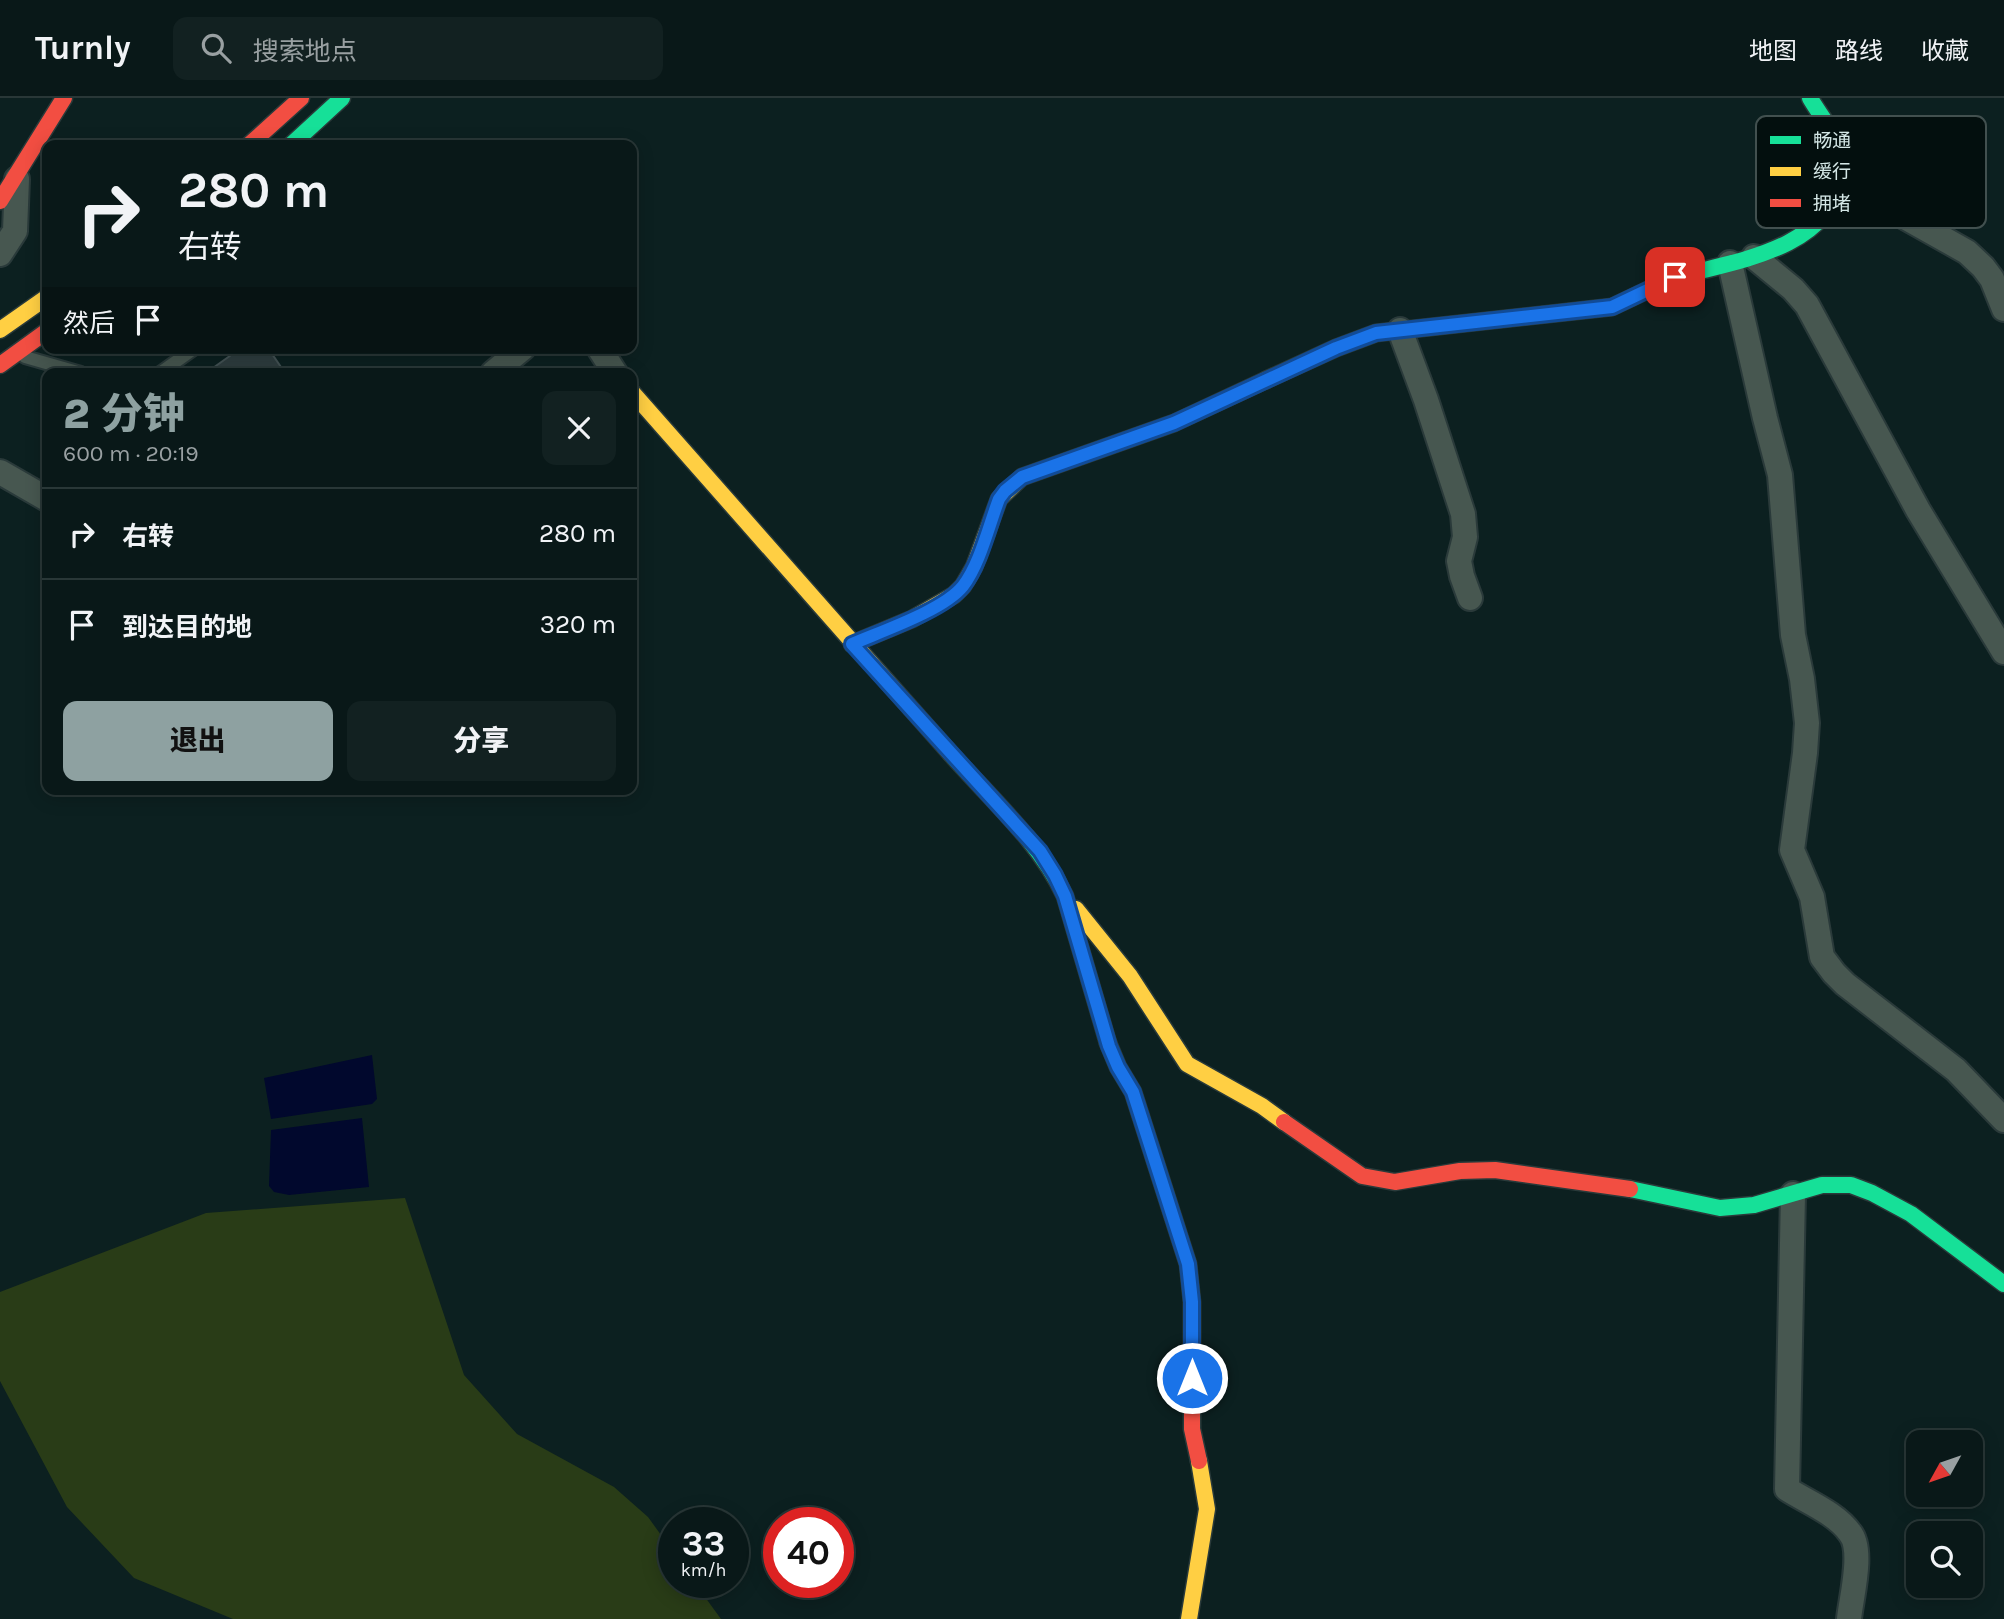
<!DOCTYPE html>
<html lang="zh">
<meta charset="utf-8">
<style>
:root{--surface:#091818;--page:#122121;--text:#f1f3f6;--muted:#99a0a2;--line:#293737;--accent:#8ea1a1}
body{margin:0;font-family:Karla,"Noto Sans SC",sans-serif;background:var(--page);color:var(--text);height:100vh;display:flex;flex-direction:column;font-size:26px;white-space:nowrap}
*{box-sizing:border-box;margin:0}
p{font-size:23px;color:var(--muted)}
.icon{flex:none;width:38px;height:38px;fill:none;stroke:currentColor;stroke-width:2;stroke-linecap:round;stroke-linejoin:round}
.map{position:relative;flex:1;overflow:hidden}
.details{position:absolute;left:42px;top:270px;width:595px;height:427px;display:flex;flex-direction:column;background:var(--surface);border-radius:14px;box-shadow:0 4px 18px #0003,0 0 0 2px var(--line)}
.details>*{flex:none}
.top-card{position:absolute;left:42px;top:42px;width:595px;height:214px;border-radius:14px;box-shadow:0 4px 18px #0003,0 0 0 2px var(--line);background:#091818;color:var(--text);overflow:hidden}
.needle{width:46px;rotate:230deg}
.fabs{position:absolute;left:1906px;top:1332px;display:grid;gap:14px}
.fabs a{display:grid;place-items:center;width:77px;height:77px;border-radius:14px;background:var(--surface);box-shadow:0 4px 18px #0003,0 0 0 2px var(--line);font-size:35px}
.speed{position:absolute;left:658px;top:1409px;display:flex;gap:14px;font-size:35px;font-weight:700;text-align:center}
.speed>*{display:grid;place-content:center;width:91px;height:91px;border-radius:50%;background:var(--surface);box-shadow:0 4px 18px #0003,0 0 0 2px var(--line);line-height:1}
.speed small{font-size:18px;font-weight:400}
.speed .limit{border:10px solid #d22;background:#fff;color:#111}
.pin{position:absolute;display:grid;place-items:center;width:60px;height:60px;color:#fff;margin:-30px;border-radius:14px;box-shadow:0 4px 10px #0006}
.me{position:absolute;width:77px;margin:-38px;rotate:0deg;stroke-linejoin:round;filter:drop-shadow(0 0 5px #0008)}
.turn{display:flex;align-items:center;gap:24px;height:147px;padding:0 21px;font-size:32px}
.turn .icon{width:91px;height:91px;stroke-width:2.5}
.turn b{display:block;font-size:49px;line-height:60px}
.then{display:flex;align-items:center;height:66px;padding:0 21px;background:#0003;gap:14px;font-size:26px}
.round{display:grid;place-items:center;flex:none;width:74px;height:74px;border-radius:14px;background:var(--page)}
.summary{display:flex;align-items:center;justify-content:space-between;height:119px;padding:0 21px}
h1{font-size:42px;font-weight:800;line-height:52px;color:var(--accent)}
.button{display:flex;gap:14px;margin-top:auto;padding:14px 21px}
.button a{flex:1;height:80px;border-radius:14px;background:var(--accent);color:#111;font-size:28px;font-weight:800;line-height:80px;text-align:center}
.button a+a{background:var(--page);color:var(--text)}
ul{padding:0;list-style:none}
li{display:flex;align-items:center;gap:21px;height:91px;padding:0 21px;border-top:2px solid var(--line)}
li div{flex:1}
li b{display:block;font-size:26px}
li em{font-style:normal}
header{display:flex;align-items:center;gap:42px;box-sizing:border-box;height:98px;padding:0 35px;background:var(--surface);border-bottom:2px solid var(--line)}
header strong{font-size:33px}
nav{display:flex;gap:38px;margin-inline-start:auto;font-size:24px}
.search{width:490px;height:63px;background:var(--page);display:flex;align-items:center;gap:18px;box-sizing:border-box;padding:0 24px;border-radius:14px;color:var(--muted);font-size:26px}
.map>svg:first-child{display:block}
.green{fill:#293c17}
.water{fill:#01082d}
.building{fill:#2e3d3f;stroke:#435254;stroke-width:2}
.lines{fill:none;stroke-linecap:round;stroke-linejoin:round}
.lane-casing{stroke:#2a3a3a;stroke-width:16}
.street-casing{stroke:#2a3a3a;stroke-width:28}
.fast-casing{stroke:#2a3a3a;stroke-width:19}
.slow-casing{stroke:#2a3a3a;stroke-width:19}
.jam-casing{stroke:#2a3a3a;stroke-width:19}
.lane{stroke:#475750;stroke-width:12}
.street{stroke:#475750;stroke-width:24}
.fast{stroke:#16e098;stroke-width:16}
.slow{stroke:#ffcf43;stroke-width:16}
.jam{stroke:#f24e42;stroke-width:16}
.route-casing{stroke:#114b97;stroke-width:18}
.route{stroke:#1a73e8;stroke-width:12}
.key{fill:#030f0e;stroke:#42504f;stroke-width:2}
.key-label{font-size:19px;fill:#d4e7e6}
</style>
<header>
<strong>Turnly</strong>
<div class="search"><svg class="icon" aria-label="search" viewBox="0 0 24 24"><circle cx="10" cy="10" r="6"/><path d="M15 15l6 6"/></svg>搜索地点</div>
<nav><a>地图</a><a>路线</a><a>收藏</a></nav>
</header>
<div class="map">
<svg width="2004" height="1521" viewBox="0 0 2004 1521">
<rect width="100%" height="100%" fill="#0c2020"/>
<path class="green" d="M405,1100l59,177 53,59 97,53 34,30 26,36v29h20l27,37h-488l-99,-41 -67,-71 -67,-126v-89l206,-79z"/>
<path class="water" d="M372,957l5,44 -5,5 -101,15 -7,-41z
M362,1020l7,69 -80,8 -15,-3 -5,-6 2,-56z"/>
<path class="building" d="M241,250h27l17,25h-79z"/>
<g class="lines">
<g class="lane-casing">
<path id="lane" d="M25,259l56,16
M160,275l35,-25"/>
</g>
<g class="street-casing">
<path id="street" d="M1838,85l40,19 89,50 16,15 9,12 12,30
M0,156l15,-23 2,-52
M1754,159l39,32 14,16 111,205 86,142
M1730,165l35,155 15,57 13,160 9,44 5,44 -2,30 -13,97 20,47 10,60 12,16 11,11 111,86 48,50
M1400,232l26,70 37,114 2,23 -6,24 3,15 8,22
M599,250l16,25
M493,275l30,-25
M0,374l47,27
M1793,1096l-6,295c20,13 49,24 63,44 14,17 1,65 -1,86"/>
</g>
<g class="fast-casing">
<path id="fast" d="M291,47l51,-47
M1692,175c51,-13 137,-28 146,-91 2,-12 3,-21 1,-32 -4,-18 -20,-36 -29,-52
M951,656c40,45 88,87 114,142l43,147
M1630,1091l90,19 34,-3 68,-20h29l21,8 39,21 93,70"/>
</g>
<g class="slow-casing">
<path id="slow" d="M0,232l47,-33
M632,294l319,362
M852,546l60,-25 42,-24 9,-9 11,-19 25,-68 23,-22 152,-54 92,-43
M1076,811l54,67 57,88 75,42 22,16
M1189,1521l18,-110 -8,-48"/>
</g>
<g class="jam-casing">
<path id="jam" d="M249,47l52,-47
M0,103l64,-103
M0,267l47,-34
M1266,282l70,-32 40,-15 236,-26 63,-30 17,-4
M1108,945l10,24 15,25 55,172 4,38v127l7,32
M1284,1024l78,54 33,6 65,-11 35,-1 135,19"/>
</g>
<use href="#lane" class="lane"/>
<use href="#street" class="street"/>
<use href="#fast" class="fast"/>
<use href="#slow" class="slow"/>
<use href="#jam" class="jam"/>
</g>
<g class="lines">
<g class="route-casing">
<path id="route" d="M1192,1280v-76l-4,-38 -55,-172 -15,-25 -9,-21 -44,-150 -10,-21 -15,-24 -188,-207c30,-13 92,-34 111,-58 17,-22 26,-61 36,-87l6,-8 17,-14 152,-54 162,-75 40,-15 236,-26 63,-30"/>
</g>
<use href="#route" class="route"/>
</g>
<rect x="1756" y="18" width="230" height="112" rx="10" class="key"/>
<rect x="1770" y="38" width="31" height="8" fill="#16e098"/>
<rect x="1770" y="69" width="31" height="9" fill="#ffcf43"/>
<rect x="1770" y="101" width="31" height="8" fill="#f24e42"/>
<g class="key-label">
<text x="1813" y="49">畅通</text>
<text x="1813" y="80">缓行</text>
<text x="1813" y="112">拥堵</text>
</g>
</svg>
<div class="fabs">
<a><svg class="needle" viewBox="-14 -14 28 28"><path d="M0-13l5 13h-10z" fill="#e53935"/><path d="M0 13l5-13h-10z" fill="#99a0a2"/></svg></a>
<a><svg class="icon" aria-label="search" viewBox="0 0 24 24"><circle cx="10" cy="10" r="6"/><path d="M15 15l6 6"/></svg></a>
</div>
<div class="speed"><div>33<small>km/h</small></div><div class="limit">40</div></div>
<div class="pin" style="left:1675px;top:179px;background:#d93025"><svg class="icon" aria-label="arrive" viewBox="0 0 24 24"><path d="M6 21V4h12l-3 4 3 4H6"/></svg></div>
<svg class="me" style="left:1192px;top:1280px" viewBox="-20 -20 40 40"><circle r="17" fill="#1a73e8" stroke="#fff" stroke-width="3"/><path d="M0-11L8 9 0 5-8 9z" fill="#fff"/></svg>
<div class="top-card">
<div class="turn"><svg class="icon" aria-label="right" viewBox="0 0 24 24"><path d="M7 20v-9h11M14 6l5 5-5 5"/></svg><div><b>280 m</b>右转</div></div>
<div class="then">然后<svg class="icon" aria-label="arrive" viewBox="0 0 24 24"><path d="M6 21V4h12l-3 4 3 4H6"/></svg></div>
</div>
<section class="details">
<div class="summary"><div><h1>2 分钟</h1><p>600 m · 20:19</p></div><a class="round"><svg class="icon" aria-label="close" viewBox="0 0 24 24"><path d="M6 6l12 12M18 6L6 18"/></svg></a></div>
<ul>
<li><svg class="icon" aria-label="right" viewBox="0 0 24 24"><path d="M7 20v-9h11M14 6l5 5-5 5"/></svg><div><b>右转</b></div><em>280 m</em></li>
<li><svg class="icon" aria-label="arrive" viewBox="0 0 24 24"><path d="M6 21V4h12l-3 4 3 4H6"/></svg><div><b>到达目的地</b></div><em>320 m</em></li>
</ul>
<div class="button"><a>退出</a><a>分享</a></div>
</section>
</div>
